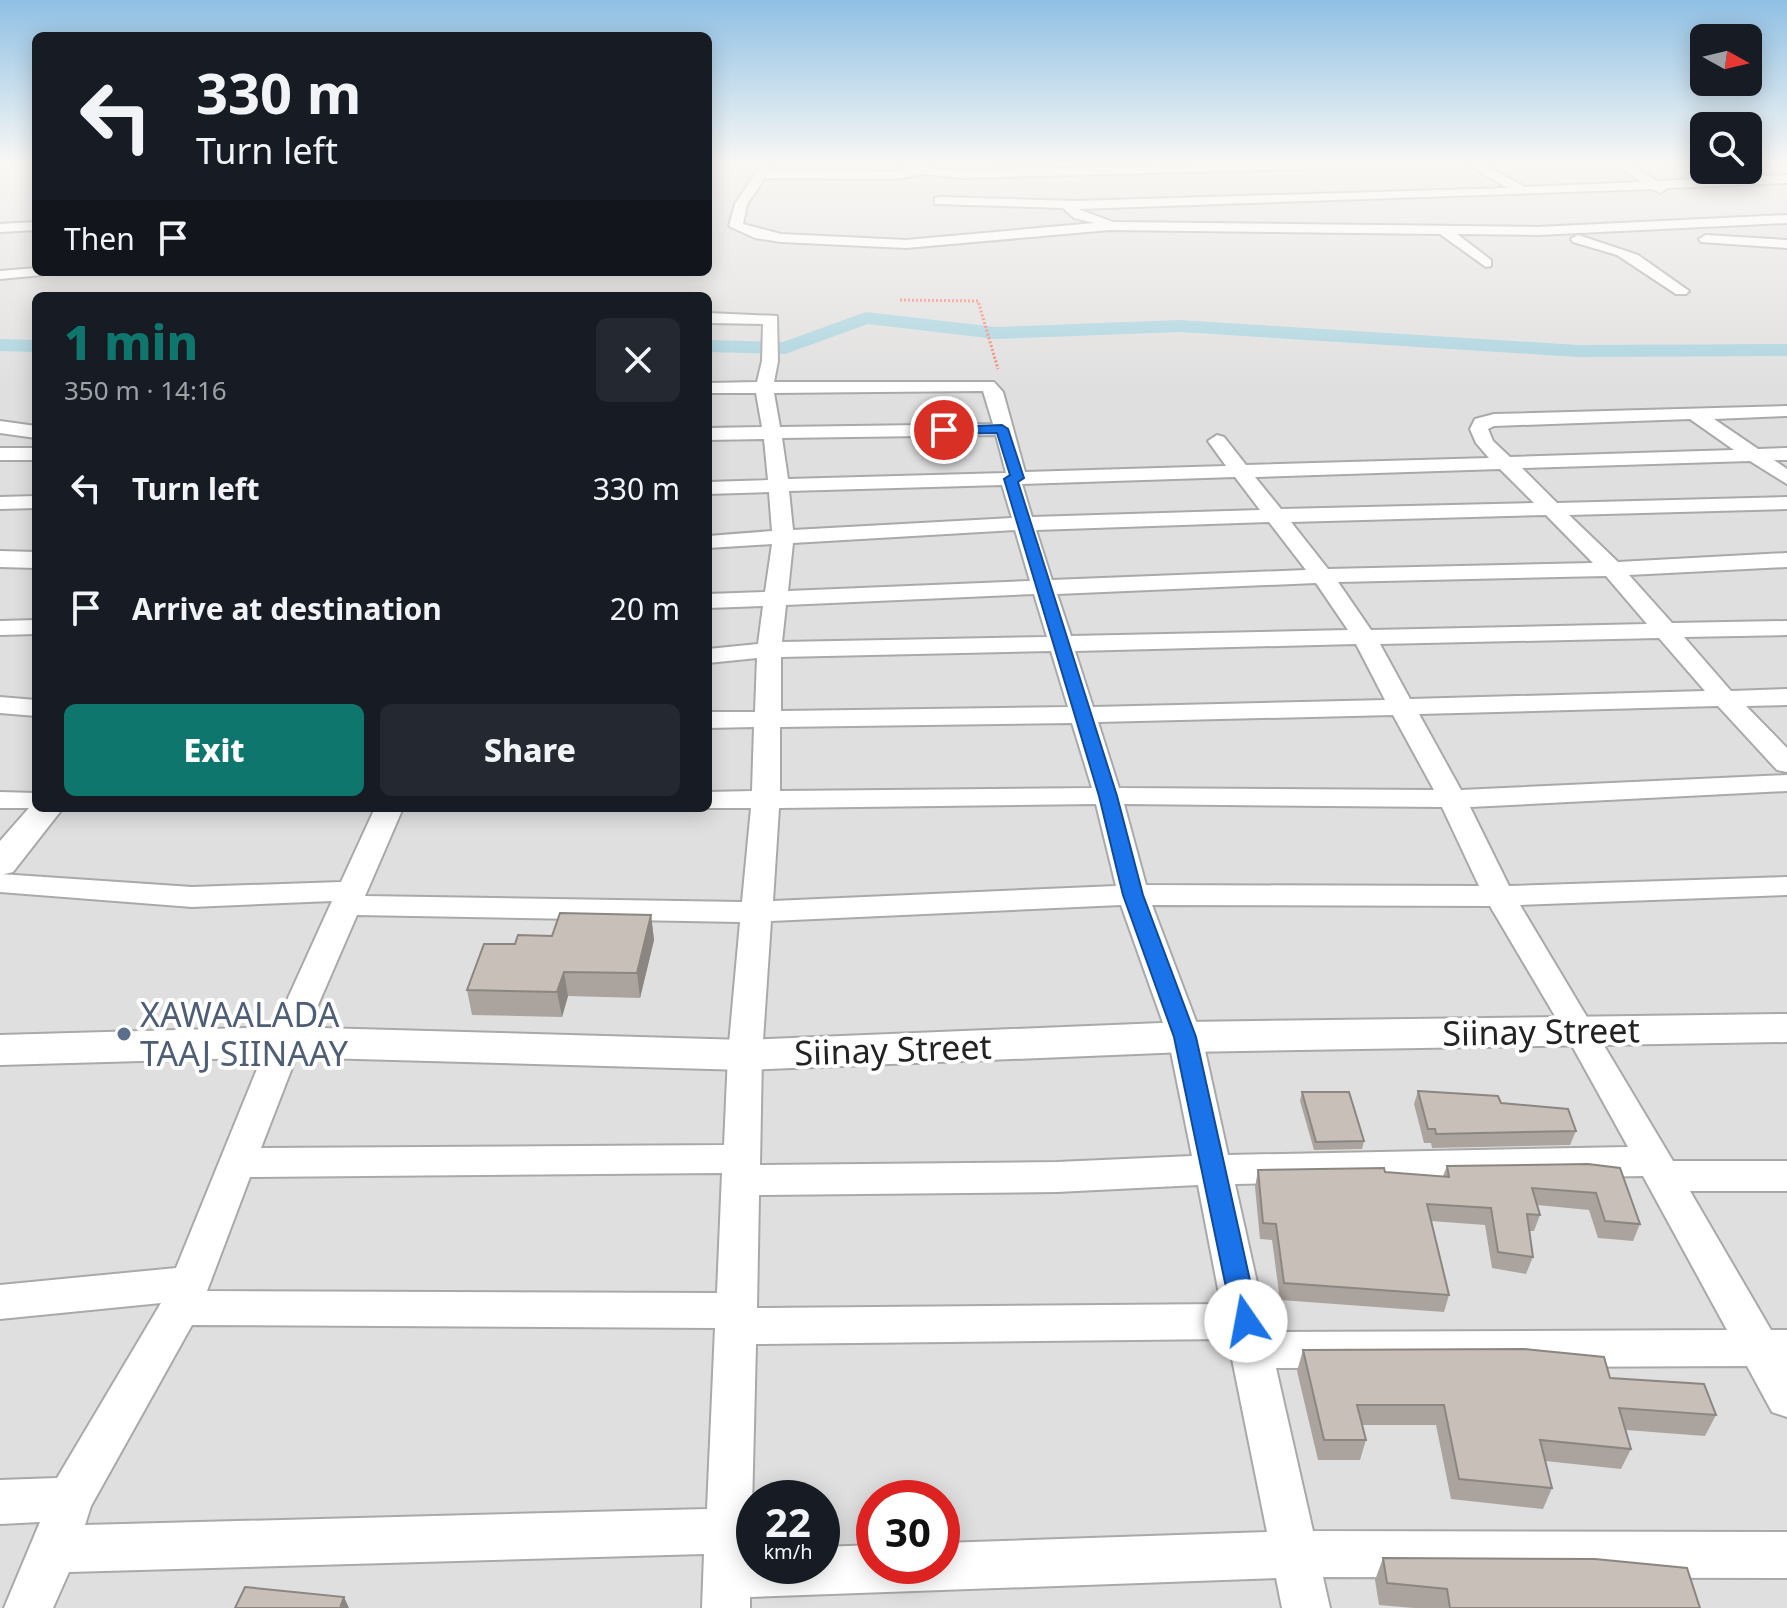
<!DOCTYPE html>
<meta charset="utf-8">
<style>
:root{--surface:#171b24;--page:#242831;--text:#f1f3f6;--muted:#9ea1a6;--accent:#0f766e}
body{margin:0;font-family:"Noto Sans",sans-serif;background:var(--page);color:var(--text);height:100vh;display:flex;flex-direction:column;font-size:30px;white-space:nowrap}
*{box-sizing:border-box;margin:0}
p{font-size:26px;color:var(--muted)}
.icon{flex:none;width:44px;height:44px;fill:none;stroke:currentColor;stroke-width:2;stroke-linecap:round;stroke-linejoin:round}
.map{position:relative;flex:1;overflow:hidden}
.drawer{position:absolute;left:32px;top:292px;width:680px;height:520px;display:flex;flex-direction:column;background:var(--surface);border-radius:12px;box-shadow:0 4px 20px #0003}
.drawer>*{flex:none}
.top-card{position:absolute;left:32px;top:32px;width:680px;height:244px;border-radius:12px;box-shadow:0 4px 20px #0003;background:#171b24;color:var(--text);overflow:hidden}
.needle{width:52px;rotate:98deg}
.fabs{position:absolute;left:1690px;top:24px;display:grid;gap:16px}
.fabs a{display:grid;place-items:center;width:72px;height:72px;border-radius:12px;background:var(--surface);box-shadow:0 4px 20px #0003;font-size:40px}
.speed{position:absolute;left:736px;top:1480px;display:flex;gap:16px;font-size:40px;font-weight:700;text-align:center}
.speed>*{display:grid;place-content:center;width:104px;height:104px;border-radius:50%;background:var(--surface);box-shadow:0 4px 20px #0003;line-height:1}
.speed small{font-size:20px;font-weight:400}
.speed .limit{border:12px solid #d22;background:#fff;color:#111}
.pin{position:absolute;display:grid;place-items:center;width:68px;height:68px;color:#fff;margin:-34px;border:4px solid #fff;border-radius:50%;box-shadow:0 2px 8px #0007}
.me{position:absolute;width:88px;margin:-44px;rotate:348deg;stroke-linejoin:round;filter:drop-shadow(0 0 6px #0008)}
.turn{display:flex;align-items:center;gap:28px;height:168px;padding:0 32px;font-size:36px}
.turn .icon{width:104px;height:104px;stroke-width:2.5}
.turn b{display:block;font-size:56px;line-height:68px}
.then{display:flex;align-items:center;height:76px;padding:0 32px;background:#0003;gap:16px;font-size:30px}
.round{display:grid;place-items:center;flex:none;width:84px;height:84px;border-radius:12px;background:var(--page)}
.headline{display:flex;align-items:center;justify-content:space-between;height:136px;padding:0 32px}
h1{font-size:48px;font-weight:800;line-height:60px;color:var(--accent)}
.primary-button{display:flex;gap:16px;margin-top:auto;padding:16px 32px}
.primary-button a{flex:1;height:92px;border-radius:12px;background:var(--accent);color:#fff;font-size:32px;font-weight:800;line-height:92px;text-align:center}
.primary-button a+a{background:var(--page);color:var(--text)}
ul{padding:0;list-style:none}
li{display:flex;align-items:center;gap:24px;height:120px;padding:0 32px}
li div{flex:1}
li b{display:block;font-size:30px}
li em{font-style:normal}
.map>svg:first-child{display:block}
.residential{fill:#e0dfdf;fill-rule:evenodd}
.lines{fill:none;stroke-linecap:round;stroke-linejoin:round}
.canal{fill:#aad3df;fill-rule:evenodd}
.minor-casing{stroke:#a9a9a9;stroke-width:4}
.tertiary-casing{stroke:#a9a9a9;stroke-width:4}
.path{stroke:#fa8072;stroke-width:3;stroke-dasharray:2 2;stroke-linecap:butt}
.minor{fill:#fff;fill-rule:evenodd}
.tertiary{fill:#fff;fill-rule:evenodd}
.wall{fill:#aba49e}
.shaded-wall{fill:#8b8681}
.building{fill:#c7bfb8;stroke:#8b8681;stroke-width:2}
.route{fill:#1a73e8;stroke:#114b97;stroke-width:2}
.service-dot{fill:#5c6f8a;stroke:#fff;stroke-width:3}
.labels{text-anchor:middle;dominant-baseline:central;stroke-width:8;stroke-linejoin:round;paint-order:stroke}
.near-service-label{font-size:34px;fill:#4e5e75;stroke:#fff;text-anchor:start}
.near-street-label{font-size:34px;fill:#222;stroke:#fff}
</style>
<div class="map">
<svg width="1787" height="1608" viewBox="0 0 1787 1608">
<rect width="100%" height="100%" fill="#f2efe9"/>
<path class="residential" d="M0,164h36v108h672v-108h996v6h44v-6h39v1444h-1787zM36,296h672v512h-672zM754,1498h68v68h-68zM874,1498h68v68h-68z"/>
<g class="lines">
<path class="canal" d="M866,312l130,15 184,-7 398,25 209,-1v12l-209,1 -398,-25 -184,7 -128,-15 -83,30 -77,-2v-12l75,2z
M0,339l36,1v12l-36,-1z"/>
<g class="minor-casing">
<path id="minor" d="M755,164h12l3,6 125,1 14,-2 -11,-5h18l21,6 409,-6 -6,4 -378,10 -38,-4 -29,5 -130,-1 -18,26 -4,20 38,10 125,6 189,-17 -21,-5 -11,-10 -128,-4v-6l5,-1 136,4 432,-13 -41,-24h15l43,23 116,-5 -25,-18h14l27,17 130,-6v8l-120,5 -6,5 -9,-4 -574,20 35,13 425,5 249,-12v8l-249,12 -81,-1 34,26v6l-5,1 -46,-33 -330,-4 -204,18 -125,-6 -26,-4 -26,-12 6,-22 23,-34z
M36,222v8l-36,2v-8z
M1578,235l60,20 51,36 -3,3h-10l-59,-39 -44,-13 -2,-3z
M1706,235l81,5v8l-86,-6 -2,-3z
M36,268v4h8l-2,3 -42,4v-8z
M708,313l69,3 1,45 -4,21h220l9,10 22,80 201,-6 -18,-25 9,-6 7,2 22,28 243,-7 -13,-15 -6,-14 5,-10 19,-5 293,-8v10l-73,3 44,30 29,-1v12h-13l13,9v15l-37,-23 -228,7 35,35 230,-6v12l-218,6 49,47 169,-9v14l-158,8 43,48 115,-2v14l-103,2 47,54 56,-2v16l-41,1 41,42v24l-10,-2 -59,-64 -299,8 42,76 326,-15v16l-317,16 39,79 278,-9v18l-267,10 153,256h114v30h-97l81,139h16v87l-15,-5 -25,-46 -471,2 37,163 474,1v46l-464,-1 7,31h-48l-6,-30 -526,19v11h-48l2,-54 -635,18 -16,36h-49l36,-86 -40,2v-44l57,-2 104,-175 -161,16v-34l176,-17 92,-226 64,-141 -140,6 -192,-15v-18l192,13 149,-5 34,-74h28l-38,88 377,6 9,-94h-44l1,-16 44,-1 2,-64 -46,1v-16h47l2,-54 -49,5v-14l50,-5 5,-38 -55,2v-14l57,-2 7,-48 -64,4v-12l64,-5 -3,-39 -61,2v-12l60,-2 -4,-41 -56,1v-12l54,-1 -6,-34h-48v-10l49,-1 5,-21 1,-37 -55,-1zM983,391l10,33 -213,3 -6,-34zM1690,419l44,31 -224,7 -17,-16 -5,-12 6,-3zM996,435l10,38 -218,6 -6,-41zM1500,469l34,34 -253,6 -26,-32zM1235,477l25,33 -228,7 -10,-33zM1002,485l10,33 -219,12 -4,-39zM1546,515l47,48 -265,6 -37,-47zM1269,522l37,48 -254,10 -16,-50zM1015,530l15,51 -242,10 5,-48zM1606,576l41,48 -276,6 -33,-48zM1316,583l32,47 -277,6 -14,-42zM1034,594l13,43 -265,5 4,-37zM1659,638l46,53 -295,8 -30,-55zM1356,644l29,56 -292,7 -18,-56zM1051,651l17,56 -287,4v-54zM1393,715l41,75 -315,-2 -21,-66zM1072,723l20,65 -312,3v-64zM1096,804l20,82 -343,15 6,-93zM1124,804l318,3 37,79 -333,-1zM1121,905l47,132 24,119 -135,6 -297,3 2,-110 9,-134zM1152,905l338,1 75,127 63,114 -400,8 -26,-118zM357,915l383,7 -12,133 -4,90 -463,3 41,-106zM722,1173l-5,120 -510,-2 43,-114zM1643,1176l84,154 -459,2 -33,-148zM1198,1185l23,119 -464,4 2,-113 298,-3zM192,1325l523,3 -8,181 -622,16 6,-19zM1228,1339l39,193 -325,11v23h-68v-21l-52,2v19h-68v-16h-3l5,-206z
M0,421l36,5v12l-36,-5z
M0,448h36v12h-36z
M36,496v12l-36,1v-12z
M36,620v14l-36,1v-14z
M0,697l36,3v16l-36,-3z
M0,792l36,1v15h6h-42z"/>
</g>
<g class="tertiary-casing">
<path id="tertiary" d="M0,551l36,1v16l-36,-1z
M36,800v8h27l-50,64 -13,3v-34z
M1787,1014v28l-602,10 -440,18 -460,-13 -285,8v-30l285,-8 460,13 440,-18z"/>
</g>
<path class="path" d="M900,300l78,1 20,68"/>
<use href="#minor" class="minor"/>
<use href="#tertiary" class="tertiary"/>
</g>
<path class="wall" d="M651,915l3,25 -14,58 -72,-2 -6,21 -90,-2 -5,-25 48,-46z
M1418,1091l83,12 75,28 -6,14 -138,3 -1,-5h-7l-10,-39z
M1302,1092l62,49 -2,8 -48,1 -14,-49z
M1588,1164l52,60 -7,17 -35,-3 -9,-28 -52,-5 3,10 -6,16h-5l4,26 -7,17 -34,-6 -7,-43 -54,-4 18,74 -5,17 -164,-12 -8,-60 -12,-1 -5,-52 3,-17 127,2 58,4 4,-10z
M1303,1350l307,28 106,37 -11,21 -79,-6 5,19 -10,20 -76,-8 7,27 -9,21 -92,-10 -15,-74h-74l4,15 -6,20h-42l-21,-89z
M1383,1558l317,50h-286l-35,-3 -4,-25z"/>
<path class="shaded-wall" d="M651,915l3,25 -14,58 -3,-25z
M564,972l4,24 -6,21 -5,-25z
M344,1597l5,11h-9z"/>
<path class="building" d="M560,913l91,2 -14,58 -73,-1 -7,20 -90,-2 17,-46h31l3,-9 34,1z
M1418,1091l80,5 3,7 67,6 8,22 -140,3 -1,-5h-7z
M1302,1092h47l15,49 -48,1z
M1588,1164l32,4 20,56 -35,-3 -9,-28 -64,-5 8,27 -13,-1 6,43 -35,-5 -7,-44 -64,-4 22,91 -165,-12 -8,-59 -13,-1 -5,-53 126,-2 1,4 64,5 -2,-11z
M1524,1349l80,8 6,21 94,6 12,31 -97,-7 12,41 -91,-9 12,48 -93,-9 -15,-74h-87l9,35h-42l-21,-90z
M1383,1558l212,1 92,9 13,40h-250l-3,-19 -60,-6z
M245,1587l99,10 -4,11h-105z"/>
<linearGradient id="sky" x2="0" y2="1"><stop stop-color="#8fc0e4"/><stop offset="0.42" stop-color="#f9f8f5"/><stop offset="1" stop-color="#f9f8f5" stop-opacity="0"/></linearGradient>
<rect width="1787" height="389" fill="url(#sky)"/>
<path class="route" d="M1002,425l6,4 16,49 -6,4 99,314 26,99 53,142 63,284 -4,8 -9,3 -9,-3 -4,-8 -59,-284 -51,-142 -24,-99 -95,-317 6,-4 -13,-42 -53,1 -6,-4 6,-3z"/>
<circle class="service-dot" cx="124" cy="1034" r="8"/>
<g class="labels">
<g class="near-service-label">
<text x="140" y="1014">XAWAALADA<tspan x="140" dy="39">TAAJ SIINAAY</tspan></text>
</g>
<g class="near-street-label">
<text transform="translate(1541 1031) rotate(-1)">Siinay Street</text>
<text transform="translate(893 1049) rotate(-2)">Siinay Street</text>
</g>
</g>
</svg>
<div class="fabs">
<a><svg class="needle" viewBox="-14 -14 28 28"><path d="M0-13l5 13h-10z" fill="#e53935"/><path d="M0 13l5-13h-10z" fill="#9ea1a6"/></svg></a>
<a><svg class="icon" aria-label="search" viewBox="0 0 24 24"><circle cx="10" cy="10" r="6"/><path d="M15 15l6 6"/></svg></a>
</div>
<div class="speed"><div>22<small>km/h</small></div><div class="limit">30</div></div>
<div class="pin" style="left:944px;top:430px;background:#d93025"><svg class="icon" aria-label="arrive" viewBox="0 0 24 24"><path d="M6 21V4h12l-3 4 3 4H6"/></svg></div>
<svg class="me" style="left:1246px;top:1321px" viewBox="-20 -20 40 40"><circle r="19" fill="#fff"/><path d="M0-13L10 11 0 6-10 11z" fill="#1a73e8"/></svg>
<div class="top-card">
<div class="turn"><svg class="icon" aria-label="left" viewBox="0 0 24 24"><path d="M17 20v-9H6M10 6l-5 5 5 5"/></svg><div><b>330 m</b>Turn left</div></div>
<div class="then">Then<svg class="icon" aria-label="arrive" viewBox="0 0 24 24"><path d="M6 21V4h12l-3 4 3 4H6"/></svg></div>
</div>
<section class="drawer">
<div class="headline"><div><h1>1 min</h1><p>350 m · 14:16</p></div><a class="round"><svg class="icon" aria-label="close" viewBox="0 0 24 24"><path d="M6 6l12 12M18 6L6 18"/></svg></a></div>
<ul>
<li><svg class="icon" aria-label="left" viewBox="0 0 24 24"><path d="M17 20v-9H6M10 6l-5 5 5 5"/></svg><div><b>Turn left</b></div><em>330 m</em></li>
<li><svg class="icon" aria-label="arrive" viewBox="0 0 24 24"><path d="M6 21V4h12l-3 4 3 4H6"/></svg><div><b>Arrive at destination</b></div><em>20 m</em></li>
</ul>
<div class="primary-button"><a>Exit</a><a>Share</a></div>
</section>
</div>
